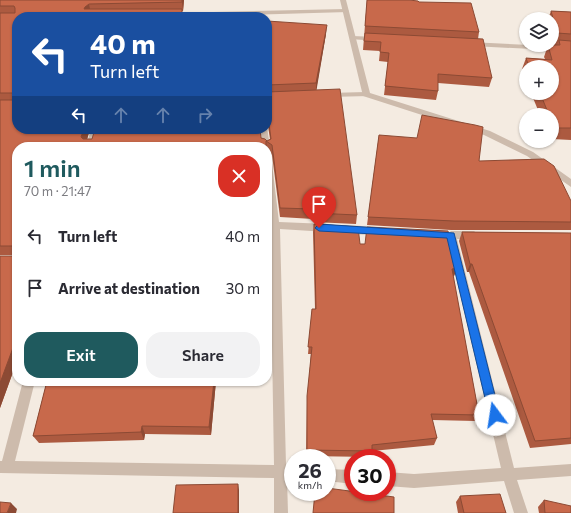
<!DOCTYPE html>
<meta charset="utf-8">
<style>
:root{--surface:#fff;--page:#f2f2f3;--text:#2b2b33;--muted:#7c7c81;--accent:#1f5a5e}
body{margin:0;font-family:Commissioner,sans-serif;background:var(--page);color:var(--text);height:100vh;display:flex;flex-direction:column;font-size:15px;white-space:nowrap}
*{box-sizing:border-box;margin:0}
p{font-size:13px;color:var(--muted)}
.icon{flex:none;width:22px;height:22px;fill:none;stroke:currentColor;stroke-width:2;stroke-linecap:round;stroke-linejoin:round}
.map{position:relative;flex:1;overflow:hidden}
.side{position:absolute;left:12px;top:142px;width:260px;height:244px;display:flex;flex-direction:column;background:var(--surface);border-radius:16px;box-shadow:0 1px 3px #0004}
.side>*{flex:none}
.banner{position:absolute;left:12px;top:12px;width:260px;height:122px;border-radius:16px;box-shadow:0 1px 3px #0004;background:#1a4fa0;color:#fff;overflow:hidden}
.buttons{position:absolute;left:519px;top:12px;display:grid;gap:8px}
.buttons a{display:grid;place-items:center;width:40px;height:40px;border-radius:50%;background:var(--surface);box-shadow:0 1px 3px #0004;font-size:20px}
.speed{position:absolute;left:284px;top:449px;display:flex;gap:8px;font-size:20px;font-weight:700;text-align:center}
.speed>*{display:grid;place-content:center;width:52px;height:52px;border-radius:50%;background:var(--surface);box-shadow:0 1px 3px #0004;line-height:1}
.speed small{font-size:10px;font-weight:400}
.speed .limit{border:6px solid #d22;background:#fff;color:#111}
.pin{position:absolute;display:grid;place-items:center;width:34px;height:34px;color:#fff;margin:-41px -17px;border-radius:50% 50% 50% 0;rotate:-45deg;box-shadow:0 0 4px #0007}
.pin .icon{rotate:45deg}
.me{position:absolute;width:44px;margin:-22px;rotate:346deg;stroke-linejoin:round;filter:drop-shadow(0 0 3px #0008)}
.turn{display:flex;align-items:center;gap:14px;height:84px;padding:0 12px;font-size:18px}
.turn .icon{width:52px;height:52px;stroke-width:2.5}
.turn b{display:block;font-size:28px;line-height:34px}
.lanes{display:flex;align-items:center;height:38px;padding:0 12px;background:#0003;justify-content:center;gap:20px;direction:ltr}
.lanes .off{opacity:.35}
.round{display:grid;place-items:center;flex:none;width:42px;height:42px;border-radius:16px;background:var(--page)}
.head{display:flex;align-items:center;justify-content:space-between;height:68px;padding:0 12px}
h1{font-size:24px;font-weight:600;line-height:30px;color:var(--accent)}
.cta{display:flex;gap:8px;margin-top:auto;padding:8px 12px}
.cta a{flex:1;height:46px;border-radius:16px;background:var(--accent);color:#fff;font-size:16px;font-weight:600;line-height:46px;text-align:center}
.cta a+a{background:var(--page);color:var(--text)}
ul{padding:0;list-style:none}
li{display:flex;align-items:center;gap:12px;height:52px;padding:0 12px}
li div{flex:1}
li b{display:block;font-size:15px}
li em{font-style:normal}
.map>svg:first-child{display:block}
.lines{fill:none;stroke-linecap:round;stroke-linejoin:round}
.minor{fill:#cdbbac;fill-rule:evenodd}
.tertiary{fill:#cdbbac;fill-rule:evenodd}
.wall{fill:#ac5a40}
.shaded-wall{fill:#8c4a34}
.building{fill:#c8694b;stroke:#8c4a34}
.route{fill:#1a73e8;stroke:#114b97}
</style>
<div class="map">
<svg width="571" height="513" viewBox="0 0 571 513">
<rect width="100%" height="100%" fill="#f4ebe1"/>
<g class="lines">
<path class="minor" d="M346,9l3,2 -1,1 -177,5 -3,-2 3,-2z
M352,36l26,1 4,2 -4,2 -28,-2v-2z
M469,42l102,5v4l-99,-5 -4,-2z
M366,92l4,2 -1,2 -41,1 -4,-2 4,-2z
M267,127l3,20 -3,2v-2h-5l-2,-18h7z
M91,129h8l-5,18h-8z
M267,152l4,3 8,67 48,2 5,4 -5,4 -47,-3 6,236 7,1v12h-6l1,35h-14v-35l-274,-5v-12h2l21,-80h12l-20,80 259,4 -4,-240 -3,-30z
M345,225l34,2 5,4c-4,6 -40,4 -44,-2z
M451,231h23l5,4 -5,4h-17l57,229 57,-4v12l-54,4 11,33h-14l-10,-32 -90,7 -27,-2v-14l27,2 87,-6 -55,-233z
M327,469l26,1v14l-26,-3z"/>
<path class="tertiary" d="M340,0h6l24,93 120,38 43,21 38,27v8l-44,-31 -43,-21 -121,-39z"/>
</g>
<path class="wall" d="M184,0l-1,11h-1l1,5 -166,113h73l-3,10 174,-1 6,3 3,-2 -2,-13h-1v-105l59,13 -10,56 41,125 -1,9 -43,-2v-3l-33,-2 -8,-62 -5,-3v-5h-250v214l-17,47v-152h13v-1h-13v-254z
M367,0l52,2 60,30 -1,7 14,39 -3,9 -51,-4v8l-2,9 -52,-5 4,-33 -9,-1 1,-10 -17,-1z
M551,11l20,1v128l-19,-1v-24h-12l-9,-22h21v-26h-26v13l-4,-11 4,-11 19,1 -1,-2 4,-12h9h-4l-1,-3v-23h-4z
M379,135l100,26 92,40v29h-120l-84,-5z
M314,224l46,20 97,24 -3,8h-1l26,139 -4,6 -43,-1 5,18 -3,7 -62,6 -1,6 -65,-1 1,-53 4,-49h-3l4,-45h3l-2,-77z
M462,232l109,1v211l-41,4 -61,-176h-2l-8,-31z
M47,381h169l-5,54 -66,-1 -1,6 -105,3 -6,-7z
M460,496l46,17h-48l-2,-11z
M544,500l27,13h-32l-1,-6z"/>
<path class="shaded-wall" d="M182,0h2l-1,11 -1,-9z
M89,4l2,10 -7,-5 1,-2z
M327,25l-1,9 -10,59v-10z
M267,116h1v10h-1z
M84,129h6l-5,18 -4,-10z
M470,264h2l-3,8h-2z
M457,268l-3,8 -5,1 3,-8z
M17,337v24l-17,47v-25z
M214,381h2l-5,54 -2,-8z
M142,426l3,8 -1,6 -3,-8z
M238,484l1,6v23h-1z
M11,503l6,6 -1,4h-9z"/>
<path class="building" d="M0,0h182v2l-93,2 -4,3 -1,2h98v7l22,1h-187v112h67l-3,8 2,2h9l3,-10h165l1,9 4,1 2,2 4,-2 -3,-23h-1v-24l73,-3 17,126 -43,-2 -1,-4 -33,-1 -8,-63 -6,-4v6h-249v190l-17,46v-127h13v-10h-13v-146h13l2,-6 -2,-1h-13v-80h15v-5l-1,-2h-14z
M367,0h42l9,1 1,1 52,1 8,29 -114,-6z
M551,11l20,1v22l-14,-1z
M267,21l60,4 -11,58 -49,2z
M365,33l118,6 9,39 -54,-4v17l-53,-5 4,-33 -9,-1 1,-10 -17,-1z
M559,40l12,1v87h-17l-2,-6v-7h-3l-9,-22h12v-26h-23l-3,-9 26,2 -4,-15h12z
M422,115l53,10 8,2 -4,34 65,-2 10,7 17,35v21l-117,-1 -86,-4 11,-82 38,3z
M314,224l44,3 2,17h5l2,-17 81,4 9,37 -5,1 27,146 -48,-1 6,24 -65,7v6l-65,-1v-54l5,-49h-4l4,-38h4z
M462,232l109,1v205l-36,3 -63,-177h-2z
M47,381h167l-5,46 -67,-1 -1,6 -108,4z
M238,484v29h-65l3,-28z
M327,488l67,9v16h-81l2,-21h12z
M500,494l6,19h-42l-4,-17z
M544,500l27,6v7h-26z
M0,502l11,1 -4,10h-7z"/>
<path class="route" d="M319,224l135,9 46,182 -1,4 -4,1 -4,-1 -2,-4 -42,-177 -128,-7 -4,-3z"/>
</svg>
<div class="buttons">
<a><svg class="icon" aria-label="layers" viewBox="0 0 24 24"><path d="M12 4l9 5-9 5-9-5zM3 14l9 5 9-5"/></svg></a>
<a>+</a>
<a>−</a>
</div>
<div class="speed"><div>26<small>km/h</small></div><div class="limit">30</div></div>
<div class="pin" style="left:319px;top:228px;background:#d93025"><svg class="icon" aria-label="arrive" viewBox="0 0 24 24"><path d="M6 21V4h12l-3 4 3 4H6"/></svg></div>
<svg class="me" style="left:495px;top:415px" viewBox="-20 -20 40 40"><circle r="19" fill="#fff"/><path d="M0-13L10 11 0 6-10 11z" fill="#1a73e8"/></svg>
<div class="banner">
<div class="turn"><svg class="icon" aria-label="left" viewBox="0 0 24 24"><path d="M17 20v-9H6M10 6l-5 5 5 5"/></svg><div><b>40 m</b>Turn left</div></div>
<div class="lanes"><svg class="icon" aria-label="left" viewBox="0 0 24 24"><path d="M17 20v-9H6M10 6l-5 5 5 5"/></svg><svg class="icon off" aria-label="ahead" viewBox="0 0 24 24"><path d="M12 20V5M6 11l6-6 6 6"/></svg><svg class="icon off" aria-label="ahead" viewBox="0 0 24 24"><path d="M12 20V5M6 11l6-6 6 6"/></svg><svg class="icon off" aria-label="right" viewBox="0 0 24 24"><path d="M7 20v-9h11M14 6l5 5-5 5"/></svg></div>
</div>
<section class="side">
<div class="head"><div><h1>1 min</h1><p>70 m · 21:47</p></div><a class="round" style="background:#d93025;color:#fff"><svg class="icon" aria-label="close" viewBox="0 0 24 24"><path d="M6 6l12 12M18 6L6 18"/></svg></a></div>
<ul>
<li><svg class="icon" aria-label="left" viewBox="0 0 24 24"><path d="M17 20v-9H6M10 6l-5 5 5 5"/></svg><div><b>Turn left</b></div><em>40 m</em></li>
<li><svg class="icon" aria-label="arrive" viewBox="0 0 24 24"><path d="M6 21V4h12l-3 4 3 4H6"/></svg><div><b>Arrive at destination</b></div><em>30 m</em></li>
</ul>
<div class="cta"><a>Exit</a><a>Share</a></div>
</section>
</div>
